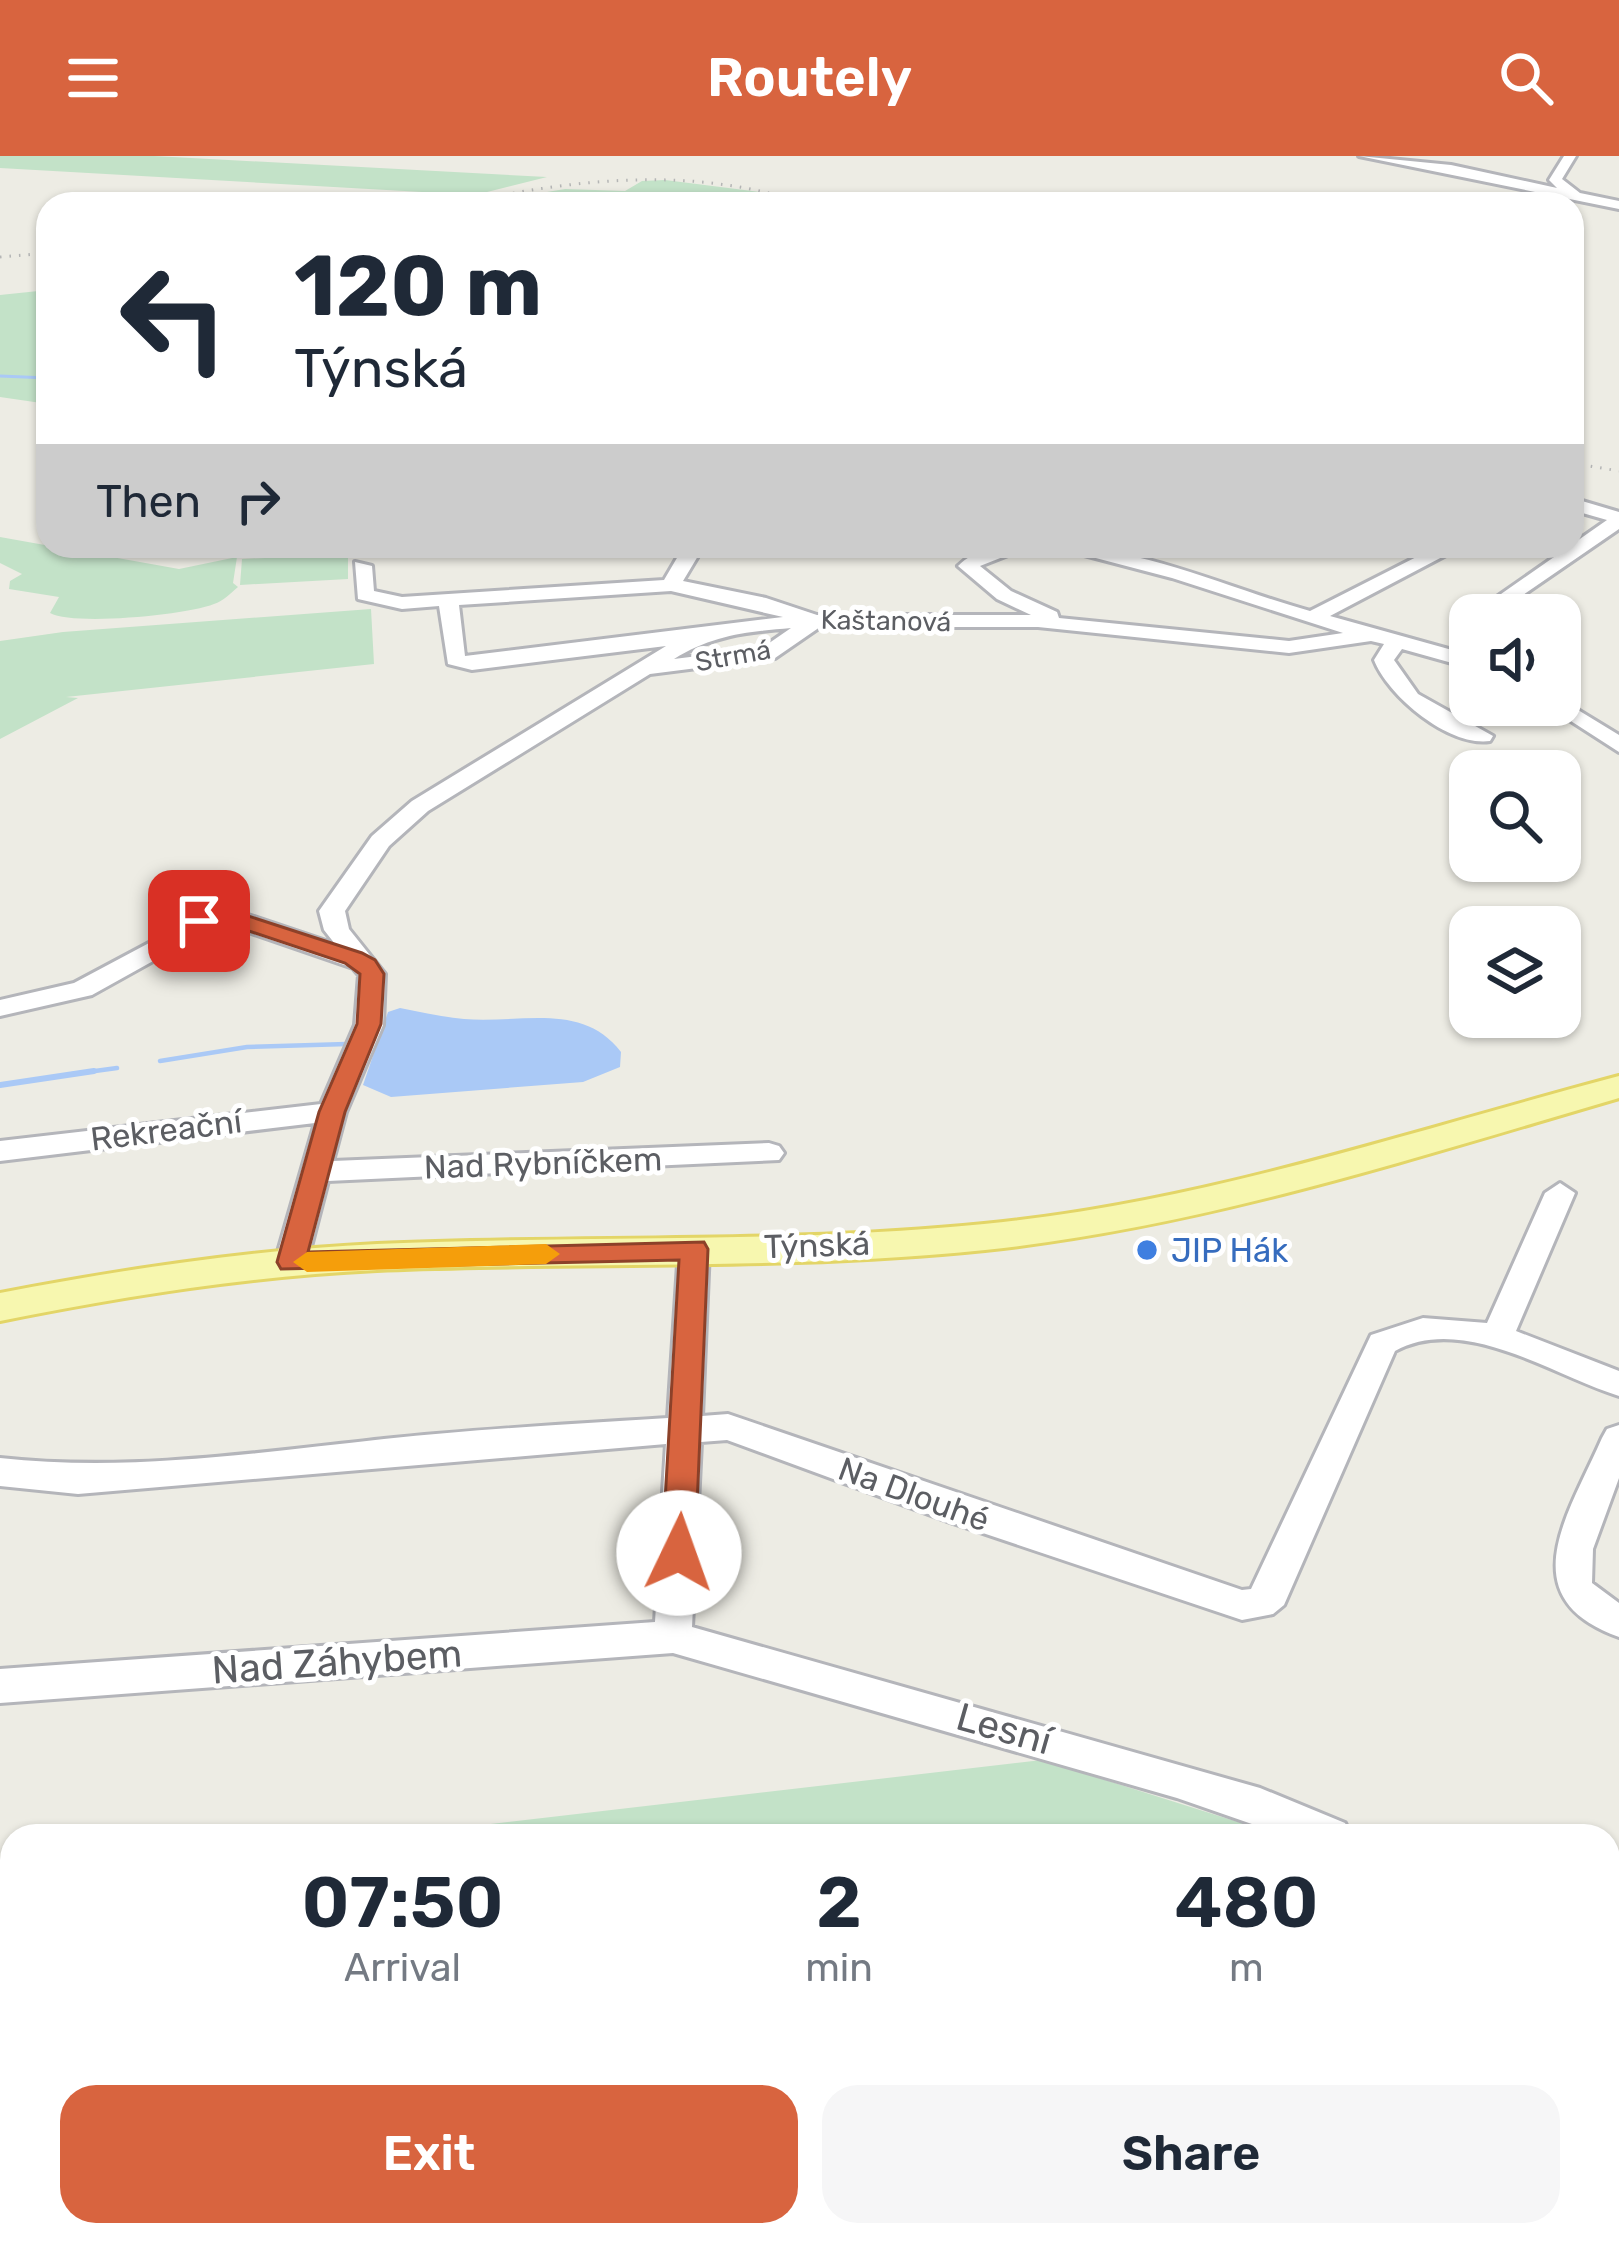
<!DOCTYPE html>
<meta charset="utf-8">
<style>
:root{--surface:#fff;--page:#f6f6f7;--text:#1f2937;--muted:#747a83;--accent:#d8643f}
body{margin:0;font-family:Rubik,sans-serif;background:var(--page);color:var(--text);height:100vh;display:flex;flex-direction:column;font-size:45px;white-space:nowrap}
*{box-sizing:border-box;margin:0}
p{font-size:39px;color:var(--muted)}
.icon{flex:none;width:66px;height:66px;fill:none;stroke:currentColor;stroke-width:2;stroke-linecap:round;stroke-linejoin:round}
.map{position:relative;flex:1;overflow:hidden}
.drawer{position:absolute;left:0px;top:1668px;width:1620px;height:423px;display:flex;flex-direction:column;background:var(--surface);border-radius:36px 36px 0 0;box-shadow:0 3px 9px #0004}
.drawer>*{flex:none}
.banner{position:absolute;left:36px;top:36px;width:1548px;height:366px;border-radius:36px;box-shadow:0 3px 9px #0004;background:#fff;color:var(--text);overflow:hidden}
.tools{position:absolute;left:1449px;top:438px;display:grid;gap:24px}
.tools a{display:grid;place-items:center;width:132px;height:132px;border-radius:24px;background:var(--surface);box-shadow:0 3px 9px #0004;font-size:60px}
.pin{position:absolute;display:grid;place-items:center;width:102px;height:102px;color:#fff;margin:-51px;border-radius:24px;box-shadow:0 6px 18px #0006}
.me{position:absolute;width:132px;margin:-66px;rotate:3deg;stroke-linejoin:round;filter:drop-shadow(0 0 9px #0008)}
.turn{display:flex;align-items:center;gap:42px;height:252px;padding:0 60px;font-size:54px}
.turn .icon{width:156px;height:156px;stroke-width:2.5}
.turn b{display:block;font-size:84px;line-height:102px}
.then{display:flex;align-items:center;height:114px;padding:0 60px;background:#0003;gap:24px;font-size:45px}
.eta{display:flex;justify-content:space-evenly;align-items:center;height:204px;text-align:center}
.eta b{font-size:72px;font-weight:600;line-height:84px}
.button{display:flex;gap:24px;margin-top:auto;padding:24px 60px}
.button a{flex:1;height:138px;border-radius:36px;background:var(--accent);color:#fff;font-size:48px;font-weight:600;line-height:138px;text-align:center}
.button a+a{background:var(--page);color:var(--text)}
header{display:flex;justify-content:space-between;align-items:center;height:156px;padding:0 60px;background:var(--accent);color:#fff;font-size:54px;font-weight:600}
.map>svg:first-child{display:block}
.green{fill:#c3e2c8}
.water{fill:#aac9f6}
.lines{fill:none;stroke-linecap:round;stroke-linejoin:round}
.stream-far2{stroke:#aac9f6;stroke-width:3}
.stream-far1{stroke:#aac9f6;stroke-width:4.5}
.stream{stroke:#aac9f6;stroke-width:6}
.minor-casing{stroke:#b4b5ba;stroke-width:6}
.major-casing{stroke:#e3d567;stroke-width:6}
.minor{fill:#fff;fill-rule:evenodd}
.major{fill:#f7f7af;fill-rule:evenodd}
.rail{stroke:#b4b5b5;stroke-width:3;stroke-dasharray:1.5 8;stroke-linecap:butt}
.route{fill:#d8643f;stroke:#8c4129;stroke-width:3}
.slow{fill:#f59e0b}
.shop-dot{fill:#3f7fe0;stroke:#fff;stroke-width:4.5}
.labels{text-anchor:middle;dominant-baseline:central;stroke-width:10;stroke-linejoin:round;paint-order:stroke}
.far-street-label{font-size:27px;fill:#5c5e63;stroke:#fff}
.street-label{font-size:33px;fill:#5c5e63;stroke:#fff}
.shop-label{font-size:33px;fill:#366cbe;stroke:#fff;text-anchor:start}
.near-street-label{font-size:39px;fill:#5c5e63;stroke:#fff}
</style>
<header><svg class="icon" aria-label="menu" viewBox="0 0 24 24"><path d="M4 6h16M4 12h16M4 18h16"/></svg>Routely<svg class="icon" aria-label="search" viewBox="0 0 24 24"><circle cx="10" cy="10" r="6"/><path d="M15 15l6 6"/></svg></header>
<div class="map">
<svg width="1619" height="2090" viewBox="0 0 1619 2090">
<rect width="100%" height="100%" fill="#edece4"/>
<path class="green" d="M0,0h154l393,21 -72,18 -475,-27z
M665,24l104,13 22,11h-315l89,-15 60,2 17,-10z
M48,134v114l-48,-7v-102z
M0,381l179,32 58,-12 -4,26 5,4c-7,6 -15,14 -24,17 -28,11 -140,22 -164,9l9,-16 -50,-8 1,-8 12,-7 -22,-11z
M348,398v25l-108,6 2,-26z
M371,453l3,55 -308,33 12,1 -78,41v-98l63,-9z
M1042,1604l240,76h-894z
M1608,1817l11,4v269h-1619v-196l12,-2v187h1596z"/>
<path class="water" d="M400,852c21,4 43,9 64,11 56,5 118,-18 157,33l-1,15 -37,15 -192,15 -28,-12 25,-73z"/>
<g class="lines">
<path class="stream-far2" d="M0,220l48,2"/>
<path class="stream-far1" d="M160,905l87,-14 100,-3
M73,918l44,-6"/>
<path class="stream" d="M0,929l94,-14"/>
<g class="minor-casing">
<path id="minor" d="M1359,0l92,9 106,23 -8,-8 15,-24h12l-14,23 18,14 39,8v8z
M1572,342l47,14v17l-125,86h-23l136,-95 -35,-10z
M684,390h20l-21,35 83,17 51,17h214l-34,-16 -39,-33c20,-20 46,-20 73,-20l-51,20 31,25 46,21 2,6 230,23 54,-8 -171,-55 -122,-32c91,0 174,41 260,65l128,-65h25l-133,70 140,39v13l-68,-19 -8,11 24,34 75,42 -3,5c-41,6 -102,-45 -116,-81l10,-16 -13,-3 -82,12 -251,-26h-218l-45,31 -125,16 -222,137 -39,35 -44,65 4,18 36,45 -2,51 -37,87 -13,49 436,-18 10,3 5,7 -5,7 -451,21 -21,81 -5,8h-22l-5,-8 40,-139 -315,38v-20l321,-37 34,-79 4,-50 -6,-7 -122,-42h-15l-124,69 -92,21v-16l74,-17 137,-73 31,3 93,31 -11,-14 -5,-19 53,-75 40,-35 254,-155 -194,24 -24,-6 -9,-58 -37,3 -44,-10 -3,-37 17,4 2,25 28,6 262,-17zM671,435l112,26 -318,39 -6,-51zM791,472l-29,20 -88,11c39,-24 72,-27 117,-31z
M821,390h26l1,1 -10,6z
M1560,543l59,36v17l-73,-47h14z
M1560,1027l15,10 -59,138 103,40v25c-65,-20 -156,-83 -224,-45l-111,254 -11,9 -31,6 -292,-98 -223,-82 -26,2 -9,185 568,161 85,35 6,13h-65l-109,-38 -504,-145 -673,50v-34l655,-47 11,-178 -588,50 -78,-8v-28c129,14 256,-5 384,-19 95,-10 189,-15 284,-21l11,-169 4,-8h22l4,8 -7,167 26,-2 514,176 9,-1 120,-254 52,-17 64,5 58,-130z
M1619,1269v53l-26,71 -1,34 27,20v34c-111,-39 -49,-125 -17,-199l5,-9z
M1608,1781l11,4v42l-11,-4z"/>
</g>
<g class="major-casing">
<path id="major" d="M1619,920v22c-209,61 -417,129 -634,152 -202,21 -406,11 -608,20 -127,6 -252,26 -377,51v-28c125,-24 250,-43 377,-49 202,-9 406,0 607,-20 218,-21 424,-92 635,-148z"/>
</g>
<use href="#minor" class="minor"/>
<use href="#major" class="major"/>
<path class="rail" d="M457,48c119,-25 233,-39 350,0
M0,101l48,-4
M1572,307l47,8"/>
</g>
<path class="route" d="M233,755l129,42 13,7 9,14 -3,50 -36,88 -37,140 396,-10 4,7 -13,304 -5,9 -11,4 -12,-4 -5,-9 17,-293 -398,9 -4,-7 42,-150 38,-88 3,-50 -15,-11 -114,-38 -32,3 -11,-7 11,-7z"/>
<path class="slow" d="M546,1088l14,10 -14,10 -239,8 -14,-10 14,-10z"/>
<circle class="shop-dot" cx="1147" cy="1094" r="12"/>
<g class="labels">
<g class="far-street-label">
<text transform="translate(886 465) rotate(1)">Kaštanová</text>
<text transform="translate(733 500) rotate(-10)">Strmá</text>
</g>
<g class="street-label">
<text transform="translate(166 974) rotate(-7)">Rekreační</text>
<text transform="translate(543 1007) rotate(-2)">Nad Rybníčkem</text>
<text transform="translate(817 1089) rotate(-2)">Týnská</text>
<text transform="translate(914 1338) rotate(20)">Na Dlouhé</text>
</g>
<g class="shop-label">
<text x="1171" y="1094">JIP Hák</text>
</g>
<g class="near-street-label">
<text transform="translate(337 1506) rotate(-4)">Nad Záhybem</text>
<text transform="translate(1004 1573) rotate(16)">Lesní</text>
</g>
</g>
</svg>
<div class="tools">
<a><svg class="icon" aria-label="sound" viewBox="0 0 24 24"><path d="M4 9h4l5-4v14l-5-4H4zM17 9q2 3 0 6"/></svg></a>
<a><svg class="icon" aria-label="search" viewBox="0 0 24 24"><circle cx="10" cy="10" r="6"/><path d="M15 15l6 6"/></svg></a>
<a><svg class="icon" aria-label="layers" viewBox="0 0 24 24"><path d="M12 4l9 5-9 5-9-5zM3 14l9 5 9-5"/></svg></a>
</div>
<div class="pin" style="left:199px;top:765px;background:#d93025"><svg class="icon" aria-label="arrive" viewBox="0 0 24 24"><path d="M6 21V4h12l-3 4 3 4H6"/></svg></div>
<svg class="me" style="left:679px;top:1397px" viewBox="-20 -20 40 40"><circle r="19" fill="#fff"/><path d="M0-13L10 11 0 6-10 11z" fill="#d8643f"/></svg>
<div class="banner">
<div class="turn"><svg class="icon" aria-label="left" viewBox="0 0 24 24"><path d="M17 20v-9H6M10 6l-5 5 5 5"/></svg><div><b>120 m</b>Týnská</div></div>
<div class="then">Then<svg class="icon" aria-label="right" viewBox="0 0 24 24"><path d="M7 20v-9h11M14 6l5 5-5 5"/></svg></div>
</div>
<section class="drawer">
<div class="eta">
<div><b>07:50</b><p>Arrival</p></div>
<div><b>2</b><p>min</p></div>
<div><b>480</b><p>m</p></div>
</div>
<div class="button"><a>Exit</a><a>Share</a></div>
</section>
</div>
